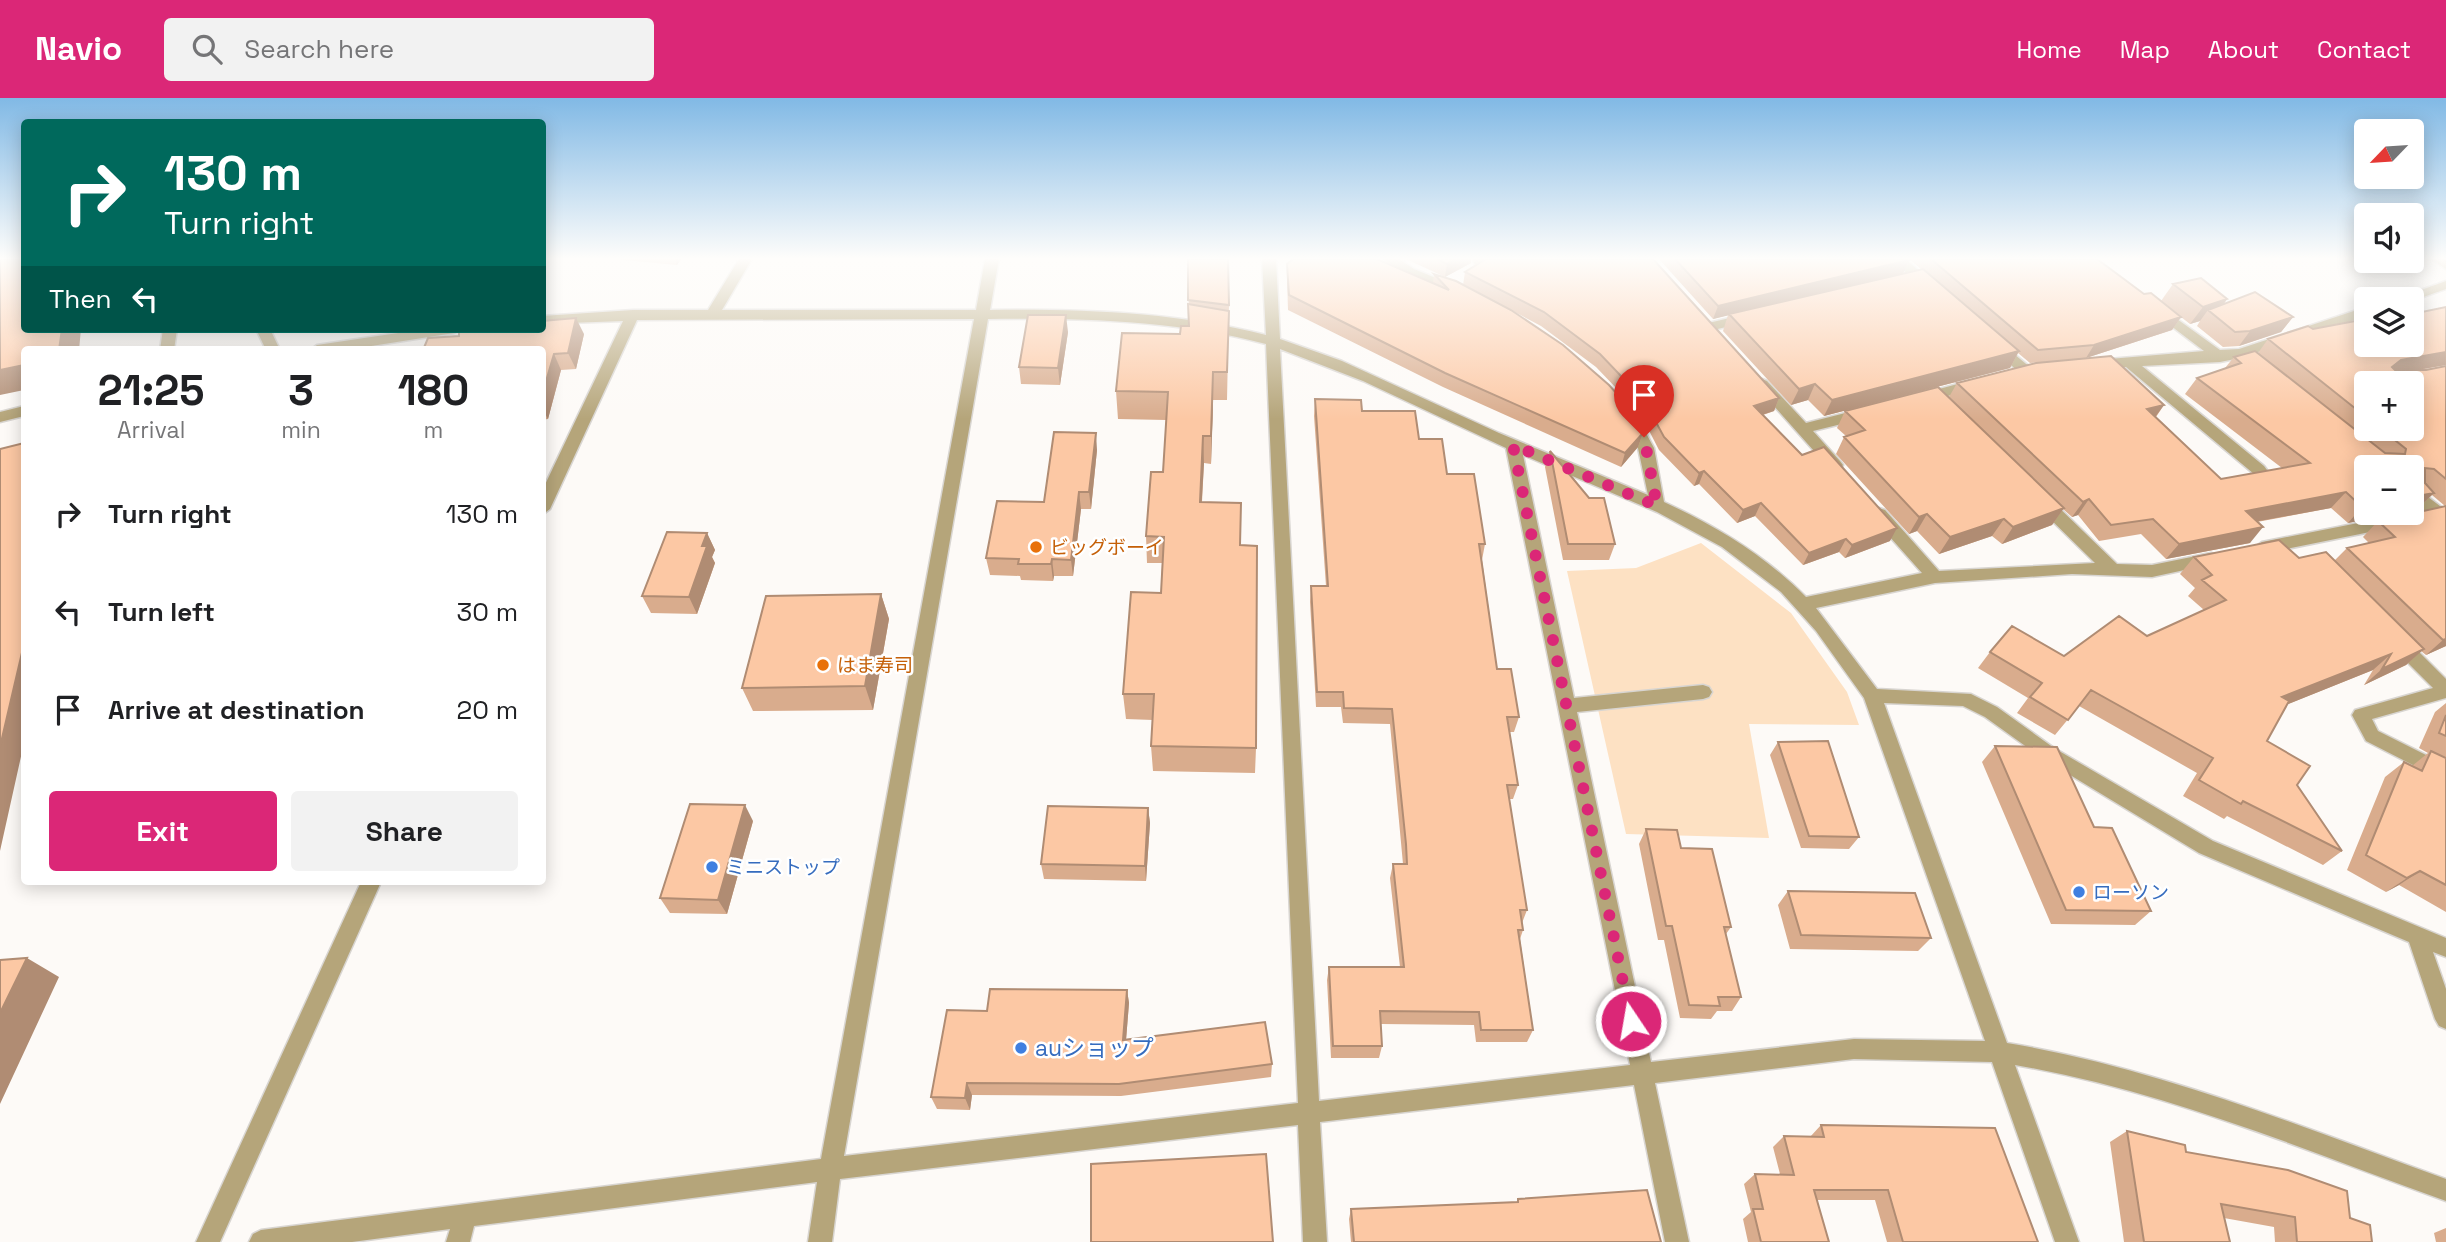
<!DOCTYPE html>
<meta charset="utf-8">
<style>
:root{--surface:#fff;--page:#f2f2f2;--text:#202124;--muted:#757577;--accent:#db2777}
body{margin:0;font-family:"Space Grotesk","Noto Sans JP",sans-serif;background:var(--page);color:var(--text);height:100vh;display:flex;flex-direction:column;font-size:26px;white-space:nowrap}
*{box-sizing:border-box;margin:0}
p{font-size:23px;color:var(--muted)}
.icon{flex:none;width:38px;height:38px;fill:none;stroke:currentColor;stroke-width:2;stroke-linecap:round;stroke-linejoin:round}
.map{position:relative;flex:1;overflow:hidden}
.sheet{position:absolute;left:21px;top:248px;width:525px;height:539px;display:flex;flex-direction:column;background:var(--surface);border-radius:7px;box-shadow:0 4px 18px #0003}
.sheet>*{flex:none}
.banner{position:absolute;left:21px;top:21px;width:525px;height:214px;border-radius:7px;box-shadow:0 4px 18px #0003;background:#00695c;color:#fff;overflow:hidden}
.needle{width:46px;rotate:245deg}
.fabs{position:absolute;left:2354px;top:21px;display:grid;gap:14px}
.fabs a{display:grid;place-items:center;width:70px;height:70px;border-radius:7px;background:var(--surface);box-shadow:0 4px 18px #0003;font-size:35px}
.pin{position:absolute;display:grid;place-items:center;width:60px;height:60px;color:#fff;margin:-72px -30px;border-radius:50% 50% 50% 0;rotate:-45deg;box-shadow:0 0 7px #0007}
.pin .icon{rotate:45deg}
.me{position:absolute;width:77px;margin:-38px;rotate:348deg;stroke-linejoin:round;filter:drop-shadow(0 0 5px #0008)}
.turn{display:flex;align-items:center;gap:24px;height:147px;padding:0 28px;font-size:32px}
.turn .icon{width:91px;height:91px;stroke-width:2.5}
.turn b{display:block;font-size:49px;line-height:60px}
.then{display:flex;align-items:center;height:66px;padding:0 28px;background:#0003;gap:14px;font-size:26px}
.eta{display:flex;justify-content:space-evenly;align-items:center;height:119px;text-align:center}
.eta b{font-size:42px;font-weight:700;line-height:49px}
.primary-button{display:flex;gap:14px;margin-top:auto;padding:14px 28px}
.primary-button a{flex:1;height:80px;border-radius:7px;background:var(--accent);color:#fff;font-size:28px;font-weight:700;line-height:80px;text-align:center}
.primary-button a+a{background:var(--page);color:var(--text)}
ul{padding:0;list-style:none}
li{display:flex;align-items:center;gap:21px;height:98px;padding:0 28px}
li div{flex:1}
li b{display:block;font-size:26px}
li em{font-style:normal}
header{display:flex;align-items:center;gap:42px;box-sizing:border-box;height:98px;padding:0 35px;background:var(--accent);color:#fff}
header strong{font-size:33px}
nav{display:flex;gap:38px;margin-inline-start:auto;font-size:24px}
.search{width:490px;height:63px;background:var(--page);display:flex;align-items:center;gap:18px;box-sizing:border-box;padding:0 24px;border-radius:7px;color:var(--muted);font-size:26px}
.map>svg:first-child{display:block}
.green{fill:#fde1c3}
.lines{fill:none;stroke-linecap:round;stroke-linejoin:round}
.minor-casing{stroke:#d8d5d1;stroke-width:3}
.minor{fill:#b5a57a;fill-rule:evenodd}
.wall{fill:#d9ac8d;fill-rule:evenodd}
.shaded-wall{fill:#b08c73}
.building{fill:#fcc8a4;stroke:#b08c73;stroke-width:2}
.route{stroke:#db2777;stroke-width:12;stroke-dasharray:0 21.6}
.food-dot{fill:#e8710a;stroke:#fff;stroke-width:2.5}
.shop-dot{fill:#3f7fe0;stroke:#fff;stroke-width:2.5}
.labels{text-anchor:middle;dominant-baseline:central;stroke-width:5;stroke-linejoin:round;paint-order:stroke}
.food-label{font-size:19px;fill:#c56008;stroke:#fff;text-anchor:start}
.shop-label{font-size:19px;fill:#366cbe;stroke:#fff;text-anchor:start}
.near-shop-label{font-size:23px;fill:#366cbe;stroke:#fff;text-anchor:start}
</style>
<header>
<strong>Navio</strong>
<div class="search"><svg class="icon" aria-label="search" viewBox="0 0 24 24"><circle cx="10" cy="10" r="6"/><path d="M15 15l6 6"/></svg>Search here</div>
<nav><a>Home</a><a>Map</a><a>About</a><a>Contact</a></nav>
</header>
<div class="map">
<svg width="2446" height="1144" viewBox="0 0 2446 1144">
<rect width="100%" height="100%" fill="#fdfaf7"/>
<path class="green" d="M1701,445l90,70 56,79 12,33 -110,-1 20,114 -143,-4 -59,-263 69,-3z"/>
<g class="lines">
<g class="minor-casing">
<path id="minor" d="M739,161h13l-30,51h254l9,-51h14l-9,51c93,-1 185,2 276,25l-4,-76h14l4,80 62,22 157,72 149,62 -10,-47 -15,-31 2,-4h10l19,35 10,54c52,24 102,54 142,95l116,-24 -49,-55 -2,-4 8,-6 6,2 54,61 156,-8 -58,-57 -2,-4 2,-4h12l68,66 35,1 59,-12 6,2 2,4 -2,4 -65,14 -80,-3 -137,9 -119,25 61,81 94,5 26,13 57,41 159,93 233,97v19l-13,-5 13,37v40l-7,-3 -4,-7 -26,-77 -210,-89 -157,-95 -57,-41 -22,-11 -79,-3 123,340c151,25 295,84 439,136v22c-141,-51 -283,-111 -431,-136l64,177h-24l-63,-180 -138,-3 -199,24 34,159h-24l-31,-157 -314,37 7,120h-24l-5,-117 -458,54 -8,63h-24l9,-60 -343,44 -4,16h-24l4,-13 -98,13h-103l4,-8 8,-4 560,-71 153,-840 -337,1 -87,189 -8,6v-24l81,-170 -81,3v-8l91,-6h75zM988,221c94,-1 186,1 278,25l32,759 -454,53zM1280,251l83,32 143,67 124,617 -311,36zM1523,357l134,57 65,35 59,45 35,39 48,67 121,343 -131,-2 -203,23 -74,-350 126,-13 6,-2 3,-5 -3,-5 -6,-2 -129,13z
M1383,161h16l15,10 46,19 -7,4 -49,-17z
M1472,161h43l-33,10 -5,-1z
M1892,161h14l29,27 -7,4 -5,-1z
M2431,161h15v10z
M2446,183v8l-34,12 -16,-2z
M2159,208l61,44 19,-1 127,-42v9l-126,42 -20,4 -78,4 122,100 3,4 -8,5 -5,-1 -128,-107 -29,3 -7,-5 7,-5 107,-9 -50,-38 -2,-3z
M1747,216l7,4 -2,3 -43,10 -7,-4 2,-3z
M163,231h14l-3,21h-14z
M256,231h14l10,21h-14z
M425,231h36l-7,4 -108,17h-36l7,-5z
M1997,242l34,28v6h-10l-29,-26v-6z
M1762,281l5,2 39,42 59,-15 5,1v8l-57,14 27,30 3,4 -3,4h-10l-73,-82 -2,-3z
M1976,281l5,2v6l-59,16 -7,-5 2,-3z
M24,308v10l-24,6v-10z
M2412,387l32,24 2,4 -2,4 -182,37 -8,-6 8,-6 162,-32 -12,-11z
M2398,537l6,2 42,42v19l-74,21 6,12 68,34v17l-80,-41 -14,-26 3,-5 78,-22 -41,-41 -3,-5z
M361,784h20l-161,360h-24z"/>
</g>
<use href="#minor" class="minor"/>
</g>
<path class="wall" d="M613,161h68l-4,6z
M1188,161l41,46 -2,95h-14l-2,64 -7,-1 -2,39 38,43 16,203 -1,25 -102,-2 -2,-25 2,-26 -27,-1 -3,-25 38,-101 1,-30h-15l-1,-27 17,-64 3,-52 -48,-1 -2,-28 73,-65z
M1406,161h65v4l-26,14z
M1659,161h249l1,1 -6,13 18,-4 -12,-10h188l47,35 17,7 12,-17 54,15 -3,5 69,13 -12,15 -42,14 -16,1 -26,-21 3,-5 -10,3 -9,-7 -9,13 -86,28 78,47 -8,12 65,62 61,-11 -97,-74 12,-16 28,-10 9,-11 24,-4 10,-14 45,-10 53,16 80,-38v58l-27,5 27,-4v280l-20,9 -5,-4 -15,14 -42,20 9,-15 -85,34 -21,37 75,110 -19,14 -96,-49 -3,3 -41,-23 14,-23 -118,-67 -24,29 -38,-22 11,-15 -50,-30 12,-16 74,4 83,-20 57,-26 -16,-14 7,-8 -15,-14 14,-17 105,1 35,3 13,-13 22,-5 -6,-6 15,-16 67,-15 -13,-11 -14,13 -52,5h31l-49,10 -17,-15 -74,14 -7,21 -84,16 -25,-25 -42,7 -21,-26 -6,2 -9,-8 -11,16 -50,19 -10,-8 -53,18 -22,-23 -8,3 -73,-80 8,-17 2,-1 -9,-8 8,-17 104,-14 8,-14 102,-22 -29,2 -12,-10 -8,15 -186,48 -16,-16 -17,5 -68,-74 5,-16 -15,4zM2366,285l46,46h-46z
M1287,166l146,19 1,-9 29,11 2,-13 314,126 -5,13 -11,4 39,40 88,86 -45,17 -6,-6 -36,13 -48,-49 -18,7 -38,-39 -5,2 -35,-36 -19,-37 -44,-46 -55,-41 -28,-15 130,122 -5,14 -17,20 -178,-80 -155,-77 -1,-32z
M1068,234l-8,53 -39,-1 -2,-17z
M584,236l-8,35 -15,1 -13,49 -6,1v-70z
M1315,301l47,12 57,28 28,35 38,70 -3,16 15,109 22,48 -5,15h-5l9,53 -5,14h-4l18,111 -5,13 1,7 -3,9 13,91 -6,12h-51l-2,-17 -93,-1 1,22 -3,12h-48l-4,-78 2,-13h71l-10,-89 3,-14h10l-13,-140 -47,-1 -2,-16h-25l-6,-105 1,-16h15l-12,-170z
M1097,352l-6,59h-10l-8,67h-19l-1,5 -32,-1 -1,-4 -30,-1 -4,-17z
M1550,353l65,93 -6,16h-46l-18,-93z
M707,435l8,17 -3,7 3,6 -18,51 -46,-1 -9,-17z
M881,496l8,25 -16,91 -120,1 -11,-23z
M2446,605v209l-47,-27 -13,7 -39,-22 38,-93 19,-15 8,4 16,-13 -9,-5 16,-36z
M1778,644l81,95 -10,12 -48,-1 -31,-93z
M1995,648l99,81 57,84 -16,14 -84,-1 -69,-162z
M1148,710l2,15 -4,58 -102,-2 -3,-15z
M753,723l-26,93 -57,-1 -10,-15z
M1646,731l35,19 50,79 -5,7 15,63 -9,14h-15l-6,8 -31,-1 -16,-78h-6l-19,-96z
M1788,793l143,47 -13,13 -128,-2 -12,-44z
M1127,892l2,13 -3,37 146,24 -1,13 -150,19 -149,-1 -2,15 -33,-1 -6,-12 56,-86z
M1821,1027l217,117h-151l-12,-42h-58l12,42h-81l-5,-23 8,-7 -7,-28 11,-10h25l-7,-27 11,-11 26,1z
M2127,1033l59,21 164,66 22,24h-97l-1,-15 -50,-9 6,24h-106l-14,-100z
M1518,1101l143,43h-310l-2,-23 2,-10 165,-6z
M2446,1130v14h-10l-2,-9z"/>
<path class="shaded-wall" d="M675,161h6l-4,6z
M1455,161h16v4l-26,14 2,-13z
M1909,162l-6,14 -190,45 5,-13z
M2227,201l-12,17 -7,-6 -8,11 -10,3 13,-17z
M1066,217l2,17 -8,53 -2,-17z
M2181,219l-9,13 -86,28 8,-13z
M2293,219l-12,15 -42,14 11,-15z
M576,220l8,16 -8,35 -8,-16z
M62,231h19l-2,21h-20z
M2019,253l-9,17 -186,48 8,-16z
M2446,254v13l-58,10 4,-8 9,-7z
M554,256l7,16 -13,49 -6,-11v-13z
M24,267v25l-24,5v-25z
M1213,274v28l-2,64v-28z
M1815,286l-7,16 -17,5 8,-16z
M1779,300l-5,13 -25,8 5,-13z
M2164,307l-11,15 -6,-11z
M1096,335l1,17 -6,59 -2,-17z
M1643,335l-5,14 -17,20 4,-14z
M1203,338l1,27 -4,67v-28z
M1704,373l-5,13 -5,2 5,-13z
M1079,394l2,17 -8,67 -2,-16z
M2346,394l-15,16 -99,18 14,-15z
M2434,395l-16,15 -6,2v-13z
M2089,401l-11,16 -6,2 11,-15z
M1761,405l-6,13 -18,7 6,-13z
M2362,409h4v6h31l-49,10z
M2064,410l-12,17 -50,19 11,-17z
M1927,416l-10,17 -8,3 10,-17z
M2004,421l-12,17 -53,18 11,-17z
M2263,429l-13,16 -84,16 13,-15z
M1897,430l-7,13 -45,17 7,-13z
M707,435l8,17 -3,7 3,6 -18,51 -8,-17 13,-51z
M1846,441l-7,13 -36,13 6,-12z
M1052,461l2,17 -1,5 -2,-17z
M881,496l8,25 -16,91 -8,-24z
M2446,541v7l-20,9 17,-15z
M24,546v99l-24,108v-104z
M2424,551l-18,16 -42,20 18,-16z
M2391,556l-18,16 -107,43 16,-16z
M745,707l8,16 -26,93 -9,-14z
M1148,710l2,15 -4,58 -1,-15z
M2420,773l-21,14 -13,7 21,-14z
M27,860l32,19 -59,127v-91z
M1127,892l2,13 -4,50 -2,-13z
M967,985l5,12 -2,15 -5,-12z"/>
<path class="building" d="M0,161h24v70h38l-3,21h-35v15l-24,5z
M1188,161h40l1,46 -41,-5z
M1293,161h84l72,31 -15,-16 22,7 55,29 52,35 46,40 18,20 16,28 -18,20 -180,-80 -156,-78 -2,-31z
M1437,161h18l-8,5z
M1486,161h167l126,139 -25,8 48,49 22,-8 73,81 -45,17 -6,-6 -37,14 -48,-50 -18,7 -39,-39 -5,2 -35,-36 -20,-37 -44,-46 -56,-42 -79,-40z
M1675,161h233l1,1 -191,46z
M1931,161h166l47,35 7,-1 30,24 -87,28 -56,5z
M1923,171l96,82 -187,49 -17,-16 -16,5 -70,-75z
M2201,180l26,21 -24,8 -30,-23z
M2255,194l38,25 -43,14 -15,1 -27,-22z
M1188,206l41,7 -2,61h-14l-2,64h-8l-3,66 41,1 -1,42 17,1 -1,202 -105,-2 3,-52h-31l8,-102 30,1 3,-56 -18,-1 5,-64h12l5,-80 -52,-1 6,-58 58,1 1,-8h8z
M2446,209v45l-45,8 -9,7 3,3h31l20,-4v113l-12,-10 -9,-1v15l9,10 -22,4v-30h-46v40h-4l-16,-15 -100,19 17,16 -84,17 -26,-25 -42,6 -22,-26 -6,3 -126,-119 79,-20 75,-7 53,49 -17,4 74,70 89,-16 -113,-85 44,-15 -7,-6 21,-6 130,102 20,1 1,-5 -25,-20h31v-46h-46v34l-98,-78 40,-13 5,3 53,-10v26h46v-31z
M1028,217h38l-8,53 -39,-1z
M576,220l-8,35 -14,1 -12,41v-45h-119l5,-12 31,-2v-7h83v-8z
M1938,289l126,121 -51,19 -9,-8 -54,18 -23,-23 -8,3 -75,-80 21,-7 -20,-19z
M1315,301l46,1 1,11h53l4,28h23l5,35h27l11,70h-6l18,125h14l8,48h-12l11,68h-11l20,125h-7l3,20h-5l15,100h-52l-2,-18 -99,-1 2,35h-49l-4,-79h75l-11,-103h14l-1,-20 -14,-135 -48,-1 -1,-16h-26l-6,-106h17z
M1054,334l42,1 -7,59h-10l-8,68 -19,-1 -1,5h-33l1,-5 -33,-1 11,-57 47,1z
M24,345v201l-24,103v-298z
M1550,353l39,47h15l11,46h-47z
M2446,408v133l-3,1 -96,-92 48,-11 -17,-16z
M667,434l40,1 -5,13h5l-18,51 -47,-1z
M2279,442l20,18 27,-6 98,97 -42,20 9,-15 -109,43 7,4 -22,40 43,25 -13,19 45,66 -99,-50 -2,3 -42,-24 14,-22 -122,-68 -23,30 -38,-23 12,-14 -52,-31 22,-26 52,30 55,-40 28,20 79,-36 -24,-20 10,-5 -18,-18z
M881,496l-16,92 -123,2 24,-92z
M2446,617v21l-7,-3z
M1828,643l31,96 -50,-1 -31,-94z
M1995,648l62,1 37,80 18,1 39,83 -85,-1z
M2431,653l15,7v127l-26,-14 -13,7 -41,-23 38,-93 18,9z
M690,706l55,1 -27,95 -58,-2z
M1048,708l100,2 -3,58 -104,-2z
M1646,731l31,1 4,18 31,1 19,78h-7l17,70h-23l2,9 -31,-1 -17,-79h-6z
M1788,793l127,2 16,45 -130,-3z
M27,860l-27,55v-53z
M990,891l137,1 -4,50 142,-18 7,42 -153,20 -152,-1 -2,15 -34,-1 16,-87 40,1z
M1821,1027l174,3 43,114h-135l-15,-52h-74l15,52h-68l-8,-33h10l-8,-35 39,1 -10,-39 40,1z
M2127,1033l58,14 1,7 102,18 59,21 3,27 20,7 2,17h-75l-2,-25 -74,-13 9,38h-86z
M1266,1056l7,88h-182v-78z
M1647,1092l14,52h-307l-3,-33 167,-7v-3z"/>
<linearGradient id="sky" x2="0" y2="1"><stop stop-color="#81b9e5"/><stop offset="0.5" stop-color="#fefdfb"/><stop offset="1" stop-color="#fefdfb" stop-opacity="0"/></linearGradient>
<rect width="2446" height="321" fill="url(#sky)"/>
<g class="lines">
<path class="route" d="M1631,923l-118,-576 144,61 -13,-69"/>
</g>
<g class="food-dot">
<circle cx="1036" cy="449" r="7"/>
<circle cx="823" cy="567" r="7"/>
</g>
<g class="shop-dot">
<circle cx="712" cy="769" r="7"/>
<circle cx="2079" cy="794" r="7"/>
<circle cx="1021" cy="950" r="7"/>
</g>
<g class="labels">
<g class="food-label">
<text x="1050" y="449">ビッグボーイ</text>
<text x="837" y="567">はま寿司</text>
</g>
<g class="shop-label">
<text x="726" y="769">ミニストップ</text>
<text x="2093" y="794">ローソン</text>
</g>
<g class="near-shop-label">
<text x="1035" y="950">auショップ</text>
</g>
</g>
</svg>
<div class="fabs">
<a><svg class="needle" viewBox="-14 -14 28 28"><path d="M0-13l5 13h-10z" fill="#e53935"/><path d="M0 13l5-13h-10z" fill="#757577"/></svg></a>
<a><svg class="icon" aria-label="sound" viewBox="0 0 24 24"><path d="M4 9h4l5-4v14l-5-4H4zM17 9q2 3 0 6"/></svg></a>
<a><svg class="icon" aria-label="layers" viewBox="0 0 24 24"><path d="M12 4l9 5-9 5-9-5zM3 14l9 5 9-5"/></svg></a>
<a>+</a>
<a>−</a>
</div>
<div class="pin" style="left:1644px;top:339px;background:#d93025"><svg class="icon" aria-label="arrive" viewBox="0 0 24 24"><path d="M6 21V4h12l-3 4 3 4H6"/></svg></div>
<svg class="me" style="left:1631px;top:923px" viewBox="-20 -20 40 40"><circle r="17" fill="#db2777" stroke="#fff" stroke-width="3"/><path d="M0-11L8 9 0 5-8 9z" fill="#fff"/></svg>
<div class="banner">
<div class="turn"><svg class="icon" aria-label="right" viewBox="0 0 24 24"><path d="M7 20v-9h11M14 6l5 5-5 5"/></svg><div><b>130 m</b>Turn right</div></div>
<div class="then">Then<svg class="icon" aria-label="left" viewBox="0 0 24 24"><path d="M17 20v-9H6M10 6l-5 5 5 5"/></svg></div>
</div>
<section class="sheet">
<div class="eta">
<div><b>21:25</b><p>Arrival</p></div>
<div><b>3</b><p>min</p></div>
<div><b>180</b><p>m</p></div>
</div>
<ul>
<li><svg class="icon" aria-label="right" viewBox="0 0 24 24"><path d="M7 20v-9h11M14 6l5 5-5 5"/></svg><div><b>Turn right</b></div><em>130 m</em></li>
<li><svg class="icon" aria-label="left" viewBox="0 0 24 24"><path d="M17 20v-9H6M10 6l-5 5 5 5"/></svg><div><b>Turn left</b></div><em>30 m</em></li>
<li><svg class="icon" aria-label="arrive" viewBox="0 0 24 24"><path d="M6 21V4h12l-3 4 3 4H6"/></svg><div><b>Arrive at destination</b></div><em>20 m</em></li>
</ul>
<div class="primary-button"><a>Exit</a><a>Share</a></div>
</section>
</div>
